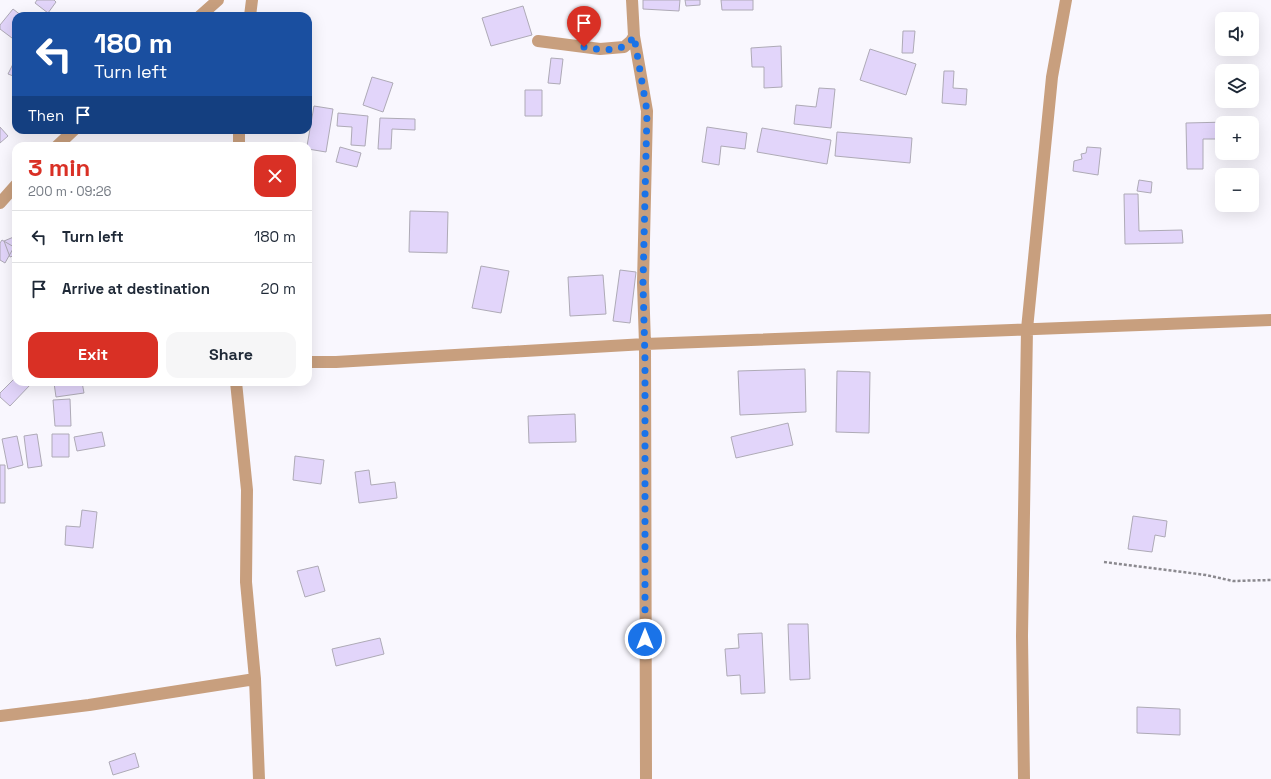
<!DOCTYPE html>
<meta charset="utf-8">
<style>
:root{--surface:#fff;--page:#f6f6f7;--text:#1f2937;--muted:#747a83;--line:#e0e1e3;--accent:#d93025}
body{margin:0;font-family:"Space Grotesk",sans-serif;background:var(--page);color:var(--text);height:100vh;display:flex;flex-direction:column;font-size:15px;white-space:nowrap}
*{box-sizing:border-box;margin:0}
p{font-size:13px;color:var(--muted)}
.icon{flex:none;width:22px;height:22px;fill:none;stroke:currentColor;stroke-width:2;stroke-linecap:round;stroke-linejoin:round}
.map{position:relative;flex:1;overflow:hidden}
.details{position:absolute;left:12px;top:142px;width:300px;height:244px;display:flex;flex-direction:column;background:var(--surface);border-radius:12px;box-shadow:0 4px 16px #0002}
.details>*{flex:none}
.guide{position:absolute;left:12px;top:12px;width:300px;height:122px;border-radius:12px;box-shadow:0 4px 16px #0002;background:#1a4fa0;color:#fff;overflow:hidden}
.fabs{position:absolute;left:1215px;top:12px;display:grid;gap:8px}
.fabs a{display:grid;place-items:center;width:44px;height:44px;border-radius:8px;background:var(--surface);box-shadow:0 4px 16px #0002;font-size:20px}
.pin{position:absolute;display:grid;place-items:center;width:34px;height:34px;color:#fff;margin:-41px -17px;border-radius:50% 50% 50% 0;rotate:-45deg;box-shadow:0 0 4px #0007}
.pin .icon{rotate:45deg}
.me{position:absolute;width:44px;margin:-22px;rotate:0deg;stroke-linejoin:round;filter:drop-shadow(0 0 3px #0008)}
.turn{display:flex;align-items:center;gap:14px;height:84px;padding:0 16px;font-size:18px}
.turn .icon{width:52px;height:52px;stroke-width:2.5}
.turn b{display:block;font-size:28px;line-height:34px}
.then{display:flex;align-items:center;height:38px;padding:0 16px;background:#0003;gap:8px;font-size:15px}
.round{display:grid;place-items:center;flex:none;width:42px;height:42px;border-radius:12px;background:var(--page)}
.head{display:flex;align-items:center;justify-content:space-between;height:68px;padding:0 16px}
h1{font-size:24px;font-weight:600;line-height:30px;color:var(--accent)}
.primary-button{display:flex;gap:8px;margin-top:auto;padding:8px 16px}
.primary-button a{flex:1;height:46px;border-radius:12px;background:var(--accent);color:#fff;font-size:16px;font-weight:600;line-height:46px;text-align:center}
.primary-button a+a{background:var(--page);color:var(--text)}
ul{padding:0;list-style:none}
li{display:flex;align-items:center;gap:12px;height:52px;padding:0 16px;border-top:1px solid var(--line)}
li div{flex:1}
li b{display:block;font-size:15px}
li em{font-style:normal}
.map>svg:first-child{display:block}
.building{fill:#e2d5fa;stroke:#aeaab6}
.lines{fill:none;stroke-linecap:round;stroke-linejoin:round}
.path{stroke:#8b898f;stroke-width:2.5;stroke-dasharray:3 2;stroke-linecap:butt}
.street{stroke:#c89f7e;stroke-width:12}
.route{stroke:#1a73e8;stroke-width:7;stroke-dasharray:0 12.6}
</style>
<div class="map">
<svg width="1271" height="779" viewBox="0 0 1271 779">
<rect width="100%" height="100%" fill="#f9f7fe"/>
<path class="building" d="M37,0h17l2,2 -8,11 -13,-10z
M643,0h37l-1,11 -36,-2z
M685,0h15v5l-14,1z
M721,0h32v10h-31z
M523,6l9,29 -41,11 -9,-28z
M13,9l9,7h-6v25l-16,-12v-4z
M903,31h12l-2,22h-11z
M781,46l1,41 -18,1v-21h-12l-1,-19z
M870,49l46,15 -10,31 -46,-15z
M16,58v19l-8,-3z
M551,58l12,1 -3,25 -12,-1z
M944,71h10l-1,17 14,1 -1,16 -24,-2z
M372,77l21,6 -10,29 -20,-7z
M819,88l16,1 -4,39 -37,-4 2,-19 20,2z
M525,90h17v26h-17z
M314,106l19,3 -7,43 -18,-3 -1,-3z
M338,113l30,3 -3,30 -14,-1 1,-18 -15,-1z
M380,118l35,1v11l-23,-1 -1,20h-13z
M1228,122l-6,1v16h-19v30h-16l-1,-46z
M0,127l8,9 -8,7z
M707,127l40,6 -2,16 -24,-3 -2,19 -17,-3z
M762,128l69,12 -4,24 -70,-12z
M837,132l75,6 -2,25 -75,-7z
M340,147l21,6 -4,14 -21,-5z
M1087,147l14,1 -3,27 -25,-4 1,-10 8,-2 -1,-5 5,-1z
M1139,180l13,2 -1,11 -14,-2z
M1124,194h14l1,37 43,-1 1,13 -58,1z
M410,211l38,1 -1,41 -38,-1z
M16,236v19l-6,2 -6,-16z
M2,240l12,7 -9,16 -5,-3v-17z
M481,266l28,5 -8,42 -29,-5z
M620,270l16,2 -6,51 -17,-2z
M603,275l3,39 -36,2 -2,-39z
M805,369l1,43 -66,3 -2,-44z
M837,371l33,1 -1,61 -33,-1z
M16,377v5h14l1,2 -21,22 -10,-9v-4z
M82,382l2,11 -28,4 -2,-14z
M70,399l1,27h-16l-2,-26z
M575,414l1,28 -47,1 -1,-27z
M788,423l5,22 -57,13 -5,-21z
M102,432l3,14 -28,5 -3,-14z
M37,434l5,32 -14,2 -4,-32z
M52,434h17v23h-17z
M17,436l6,29 -15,4 -6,-30z
M295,456l29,4 -3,24 -28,-4z
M0,465h5v38h-5z
M369,470l2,15 24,-3 2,16 -38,5 -4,-31z
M82,510l15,2 -4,36 -28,-3 1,-19 14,1z
M1133,516l34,5 -2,16 -10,-2 -3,17 -24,-3z
M318,566l7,25 -20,6 -8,-26z
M788,624h20l2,55 -20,1z
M762,633l3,60 -24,1 -1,-19 -13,1 -2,-27 14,-1 -1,-14z
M380,638l4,16 -48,12 -4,-17z
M1137,707l43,2v26l-43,-2z
M135,753l4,14 -26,8 -4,-13z"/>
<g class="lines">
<path class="path" d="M1104,562l102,13 27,6 38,-1"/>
<path class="street" d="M200,16l18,-16
M250,16l2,-16
M634,36l13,75 -4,172 2,61 1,435
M538,41l62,8 24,-2 7,-6 3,-5 -2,-36
M57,146l17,-16
M239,146v-16
M0,203l16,-18
M308,362h28l309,-18 626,-24
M236,382l11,108 -1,92 9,97 4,100
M0,716l89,-11 166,-26
M1024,779l-2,-143 5,-307 25,-252 14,-77"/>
</g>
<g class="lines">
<path class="route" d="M584,47c18,3 40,7 50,-11l13,75 -4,172 2,77v279"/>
</g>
</svg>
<div class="fabs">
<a><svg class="icon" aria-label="sound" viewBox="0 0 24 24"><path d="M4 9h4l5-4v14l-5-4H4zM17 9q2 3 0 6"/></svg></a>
<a><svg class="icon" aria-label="layers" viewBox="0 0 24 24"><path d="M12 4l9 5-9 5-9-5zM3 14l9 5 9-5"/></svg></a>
<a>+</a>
<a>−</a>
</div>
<div class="pin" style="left:584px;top:47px;background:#d93025"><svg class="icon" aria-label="arrive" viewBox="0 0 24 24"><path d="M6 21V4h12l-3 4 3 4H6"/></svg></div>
<svg class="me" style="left:645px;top:639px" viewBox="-20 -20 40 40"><circle r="17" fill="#1a73e8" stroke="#fff" stroke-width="3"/><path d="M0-11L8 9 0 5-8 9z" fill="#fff"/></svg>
<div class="guide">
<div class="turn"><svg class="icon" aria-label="left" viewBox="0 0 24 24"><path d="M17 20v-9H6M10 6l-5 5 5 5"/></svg><div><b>180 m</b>Turn left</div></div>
<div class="then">Then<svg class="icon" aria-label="arrive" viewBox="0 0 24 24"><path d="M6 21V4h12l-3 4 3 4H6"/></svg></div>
</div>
<section class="details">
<div class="head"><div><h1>3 min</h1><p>200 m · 09:26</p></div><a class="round" style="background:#d93025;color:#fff"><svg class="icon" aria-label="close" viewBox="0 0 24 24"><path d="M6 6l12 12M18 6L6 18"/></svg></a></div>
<ul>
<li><svg class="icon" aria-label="left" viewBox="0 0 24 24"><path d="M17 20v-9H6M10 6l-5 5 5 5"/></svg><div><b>Turn left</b></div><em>180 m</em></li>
<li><svg class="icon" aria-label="arrive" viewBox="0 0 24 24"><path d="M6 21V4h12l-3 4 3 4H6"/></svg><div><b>Arrive at destination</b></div><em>20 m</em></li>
</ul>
<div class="primary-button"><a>Exit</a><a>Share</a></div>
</section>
</div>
